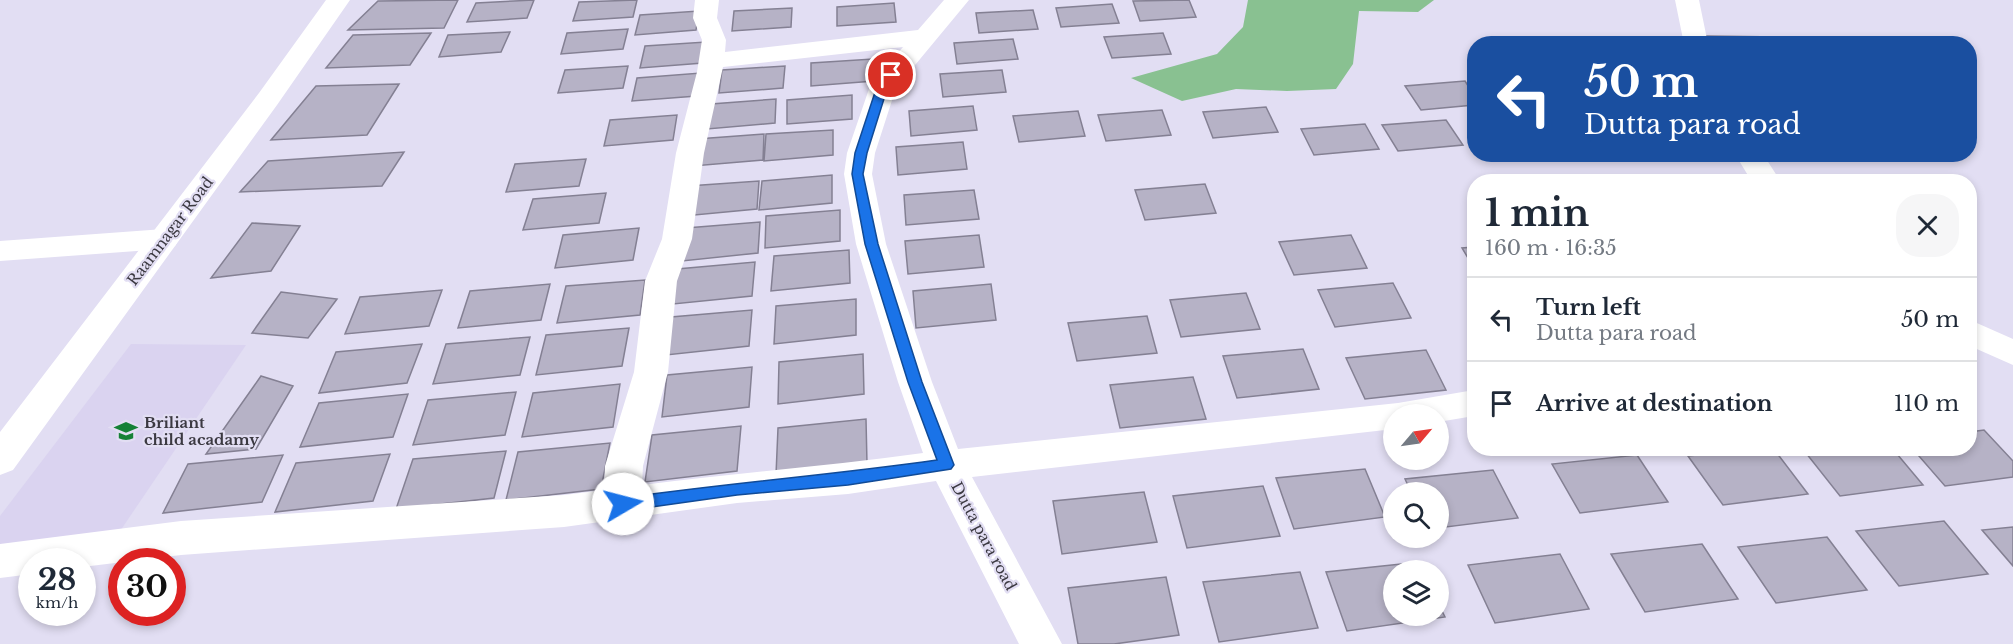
<!DOCTYPE html>
<meta charset="utf-8">
<style>
:root{--surface:#fff;--page:#f6f6f7;--text:#1f2937;--muted:#747a83;--line:#e0e1e3}
body{margin:0;font-family:"Libre Baskerville",serif;background:var(--page);color:var(--text);height:100vh;display:flex;flex-direction:column;font-size:22px;white-space:nowrap}
*{box-sizing:border-box;margin:0}
p{font-size:20px;color:var(--muted)}
.icon{flex:none;width:33px;height:33px;fill:none;stroke:currentColor;stroke-width:2;stroke-linecap:round;stroke-linejoin:round}
.map{position:relative;flex:1;overflow:hidden}
.panel{position:absolute;left:1467px;top:174px;width:510px;height:282px;display:flex;flex-direction:column;background:var(--surface);border-radius:24px;box-shadow:0 3px 9px #0003}
.panel>*{flex:none}
.guide{position:absolute;left:1467px;top:36px;width:510px;height:126px;border-radius:24px;box-shadow:0 3px 9px #0003;background:#1a4fa0;color:#fff;overflow:hidden}
.needle{width:39px;rotate:61deg}
.buttons{position:absolute;left:1383px;top:404px;display:grid;gap:12px}
.buttons a{display:grid;place-items:center;width:66px;height:66px;border-radius:50%;background:var(--surface);box-shadow:0 3px 9px #0003;font-size:30px}
.speed{position:absolute;left:18px;top:548px;display:flex;gap:12px;font-size:30px;font-weight:700;text-align:center}
.speed>*{display:grid;place-content:center;width:78px;height:78px;border-radius:50%;background:var(--surface);box-shadow:0 3px 9px #0003;line-height:1}
.speed small{font-size:15px;font-weight:400}
.speed .limit{border:9px solid #d22;background:#fff;color:#111}
.pin{position:absolute;display:grid;place-items:center;width:51px;height:51px;color:#fff;margin:-26px;border:3px solid #fff;border-radius:50%;box-shadow:0 2px 6px #0007}
.me{position:absolute;width:66px;margin:-33px;rotate:82deg;stroke-linejoin:round;filter:drop-shadow(0 0 4px #0008)}
.turn{display:flex;align-items:center;gap:21px;height:126px;padding:0 18px;font-size:27px}
.turn .icon{width:78px;height:78px;stroke-width:2.5}
.turn b{display:block;font-size:42px;line-height:51px}
.round{display:grid;place-items:center;flex:none;width:63px;height:63px;border-radius:24px;background:var(--page)}
.head{display:flex;align-items:center;justify-content:space-between;height:102px;padding:0 18px}
h1{font-size:36px;font-weight:800;line-height:45px}
ul{padding:0;list-style:none}
li{display:flex;align-items:center;gap:18px;height:84px;padding:0 18px;border-top:2px solid var(--line)}
li div{flex:1}
li b{display:block;font-size:22px}
li em{font-style:normal}
.map>svg:first-child{display:block}
.built{fill:#dad3f0}
.green{fill:#89c191}
.building{fill:#b6b2c6;stroke:#848093;stroke-width:1.5}
.lines{fill:none;stroke-linecap:round;stroke-linejoin:round}
.street{fill:#fff;fill-rule:evenodd}
.highway{fill:#fff;fill-rule:evenodd}
.route{fill:#1a73e8;stroke:#114b97;stroke-width:1.5}
.labels{text-anchor:middle;dominant-baseline:central;stroke-width:4.5;stroke-linejoin:round;paint-order:stroke}
.street-label{font-size:15px;fill:#3b3941;stroke:#e2def3}
.poi-label{font-size:15px;font-weight:bold;fill:#3b3941;stroke:#e2def3;text-anchor:start}
</style>
<div class="map">
<svg width="2013" height="644" viewBox="0 0 2013 644">
<rect width="100%" height="100%" fill="#e2def3"/>
<path class="built" d="M131,344l115,1 -132,195 -114,12v-36z"/>
<path class="green" d="M1248,0h186l-16,12 -59,-1 -6,53 -17,25 -49,2 -51,-2 -54,12 -51,-23 86,-24 26,-27z"/>
<path class="building" d="M458,0l-14,28 -96,2 30,-29z
M534,0l-7,18 -60,4 9,-19z
M637,0l-4,17 -60,4 6,-19z
M1189,0l7,17 -56,4 -7,-20z
M894,3l2,19 -59,4v-19z
M1112,4l7,19 -58,4 -5,-19z
M792,8l-1,19 -59,4 2,-20z
M1033,10l5,19 -59,4 -3,-20z
M699,11l-3,19 -61,5 5,-20z
M628,29l-5,20 -62,5 6,-21z
M510,32l-9,20 -62,5 9,-22z
M431,33l-21,32 -84,3 27,-33z
M1163,33l8,21 -59,4 -8,-21z
M1706,36l139,2 5,6h-138z
M1013,39l5,20 -61,5 -3,-21z
M706,42l-3,21 -63,5 5,-22z
M873,59l1,22 -63,5v-23z
M628,66l-5,22 -65,5 7,-23z
M785,66l-2,22 -64,5 3,-23z
M1002,70l4,22 -63,5 -3,-23z
M701,73l-4,23 -65,5 5,-23z
M1465,81l9,14v10l-53,5 -16,-24z
M399,84l-32,51 -96,5 45,-54z
M852,95v24l-65,5v-24z
M776,99l-1,24 -68,6 4,-25z
M973,106l4,24 -66,6 -2,-25z
M1266,107l12,25 -65,6 -10,-26z
M1162,110l9,25 -65,6 -8,-26z
M1078,111l7,25 -66,6 -6,-26z
M677,115l-4,25 -69,6 6,-26z
M1446,120l17,25 -65,6 -16,-26z
M1365,124l14,25 -65,6 -13,-26z
M833,130v25l-69,6 2,-27z
M764,134l-1,26 -70,6 4,-27z
M963,142l4,27 -69,6 -2,-28z
M404,152l-22,34 -142,6 28,-31z
M586,159l-7,27 -73,6 9,-28z
M832,175v28l-73,7 3,-29z
M759,181l-2,28 -73,7 4,-30z
M1205,184l11,29 -71,7 -10,-30z
M974,190l5,29 -73,6 -2,-30z
M606,193l-7,30 -76,7 10,-31z
M840,210v31l-75,7 1,-32z
M760,222l-2,31 -76,8 4,-33z
M252,223l48,3 -29,45 -60,7z
M639,228l-6,32 -78,8 8,-33z
M979,235l5,32 -76,7 -3,-33z
M1351,235l16,33 -73,7 -15,-33z
M1474,247v21l-12,-20z
M849,250l1,33 -79,8 3,-35z
M755,262l-3,34 -79,8 4,-35z
M645,280l-5,35 -83,8 9,-37z
M1393,283l18,35 -76,9 -17,-37z
M550,284l-9,36 -83,8 12,-37z
M991,284l5,36 -80,8 -3,-37z
M442,290l-13,36 -84,8 15,-37z
M281,292l56,7 -29,39 -56,-5z
M1246,293l14,36 -79,8 -11,-37z
M856,299v36l-82,9 2,-38z
M752,310l-3,36 -83,9 5,-38z
M1147,316l10,37 -80,8 -9,-38z
M629,328l-7,38 -86,9 10,-40z
M530,337l-10,38 -87,9 13,-40z
M422,344l-15,39 -88,10 17,-41z
M1303,349l16,40 -82,9 -14,-42z
M1426,350l20,40 -81,9 -19,-41z
M863,354l1,40 -86,10 1,-42z
M752,367l-3,40 -87,10 5,-42z
M261,376l32,10 -37,63 -50,5z
M1193,377l13,42 -86,9 -10,-43z
M620,384l-7,43 -91,10 11,-44z
M516,392l-11,43 -92,10 15,-45z
M408,394l-15,43 -93,10 19,-44z
M866,419l1,45 -91,11 2,-47z
M741,426l-4,45 -92,11 7,-47z
M1984,430l29,31v16l-68,9 -33,-38h58v-16z
M610,443l-9,46 -95,11 12,-48z
M1759,448h14l35,46 -85,11 -35,-49z
M1802,448h90l31,37 -83,11z
M506,451l-12,47 -98,11 17,-50z
M390,454l-17,47 -98,11 21,-49z
M283,455l-21,47 -99,11 25,-49z
M1637,455l31,47 -88,11 -28,-49z
M1365,469l20,48 -91,12 -18,-51z
M1493,470l25,48 -80,10v-36h-27l-6,-13z
M1263,486l17,50 -93,12 -14,-52z
M1144,492l13,50 -95,12 -9,-53z
M1944,521l44,53 -89,12 -43,-55z
M2013,527v39l-31,-36z
M1827,537l40,53 -91,13 -38,-56z
M1702,544l36,55 -93,13 -34,-58z
M1560,554l29,55 -94,14 -27,-58z
M1420,562l4,8h-30v45h44v-12l7,14 -98,14 -21,-59z
M1300,572l18,56 -99,14 -16,-60z
M1166,577l13,58 -65,9h-36l-10,-56z"/>
<g class="lines">
<path class="street" d="M695,0h24l-2,18 9,22 -1,12 193,-22 26,-30h25l-73,88 -21,65 -3,21 14,70 46,138 26,67 440,-46 76,-13v26l-36,6v-8h-44v15l-422,48 90,167h-43l-83,-163 -88,13 -111,9 -173,24 -383,28 -99,12v-6h-50v13l-32,4v-34l181,-23 383,-26 40,-5 1,-24 29,-94 11,-91 17,-42 14,-86 21,-81 5,-32 -9,-22zM903,47l-33,39 -23,67 -3,21 12,70 42,138 25,71c-93,13 -187,20 -281,32l1,-19 25,-94 9,-91 15,-42 12,-86 19,-86z
M1675,0h24l9,44h-24z
M1735,154h28l18,28h-29z
M164,229l11,3 4,7 -4,7 -11,3 -164,12v-20z
M1970,320l43,19v26l-43,-19z"/>
<path class="highway" d="M326,0h24l-73,105 -264,365 -13,5v-43l259,-339z"/>
</g>
<path class="route" d="M891,72l6,3 -9,11 -21,67 -4,21 15,70 44,138 32,83 -3,4 -103,16 -111,10 -114,16 -5,-2 -3,-5 3,-4 5,-2c105,-15 209,-23 314,-38l-29,-78 -43,-138 -13,-70 3,-21 22,-67 11,-13z"/>
<defs>
<g id="school-bare" transform="scale(1.8)"><path d="M0-5L7-2L0 1L-7-2ZM-4 1L0 2.5L4 1V4Q0 6-4 4Z" fill="#158136" stroke="#e2def3" stroke-width="2.5" paint-order="stroke"/></g>
</defs>
<g fill-rule="evenodd">
<use href="#school-bare" x="126" y="431"/>
</g>
<g class="labels">
<g class="street-label">
<text transform="translate(170 231) rotate(-53)">Raamnagar Road</text>
<text transform="translate(984 536) rotate(62)">Dutta para road</text>
</g>
<g class="poi-label">
<text x="144" y="422">Briliant<tspan x="144" dy="17">child acadamy</tspan></text>
</g>
</g>
</svg>
<div class="buttons">
<a><svg class="needle" viewBox="-14 -14 28 28"><path d="M0-13l5 13h-10z" fill="#e53935"/><path d="M0 13l5-13h-10z" fill="#747a83"/></svg></a>
<a><svg class="icon" aria-label="search" viewBox="0 0 24 24"><circle cx="10" cy="10" r="6"/><path d="M15 15l6 6"/></svg></a>
<a><svg class="icon" aria-label="layers" viewBox="0 0 24 24"><path d="M12 4l9 5-9 5-9-5zM3 14l9 5 9-5"/></svg></a>
</div>
<div class="speed"><div>28<small>km/h</small></div><div class="limit">30</div></div>
<div class="pin" style="left:891px;top:75px;background:#d93025"><svg class="icon" aria-label="arrive" viewBox="0 0 24 24"><path d="M6 21V4h12l-3 4 3 4H6"/></svg></div>
<svg class="me" style="left:623px;top:504px" viewBox="-20 -20 40 40"><circle r="19" fill="#fff"/><path d="M0-13L10 11 0 6-10 11z" fill="#1a73e8"/></svg>
<div class="guide">
<div class="turn"><svg class="icon" aria-label="left" viewBox="0 0 24 24"><path d="M17 20v-9H6M10 6l-5 5 5 5"/></svg><div><b>50 m</b>Dutta para road</div></div>
</div>
<section class="panel">
<div class="head"><div><h1>1 min</h1><p>160 m · 16:35</p></div><a class="round"><svg class="icon" aria-label="close" viewBox="0 0 24 24"><path d="M6 6l12 12M18 6L6 18"/></svg></a></div>
<ul>
<li><svg class="icon" aria-label="left" viewBox="0 0 24 24"><path d="M17 20v-9H6M10 6l-5 5 5 5"/></svg><div><b>Turn left</b><p>Dutta para road</p></div><em>50 m</em></li>
<li><svg class="icon" aria-label="arrive" viewBox="0 0 24 24"><path d="M6 21V4h12l-3 4 3 4H6"/></svg><div><b>Arrive at destination</b></div><em>110 m</em></li>
</ul>
</section>
</div>
